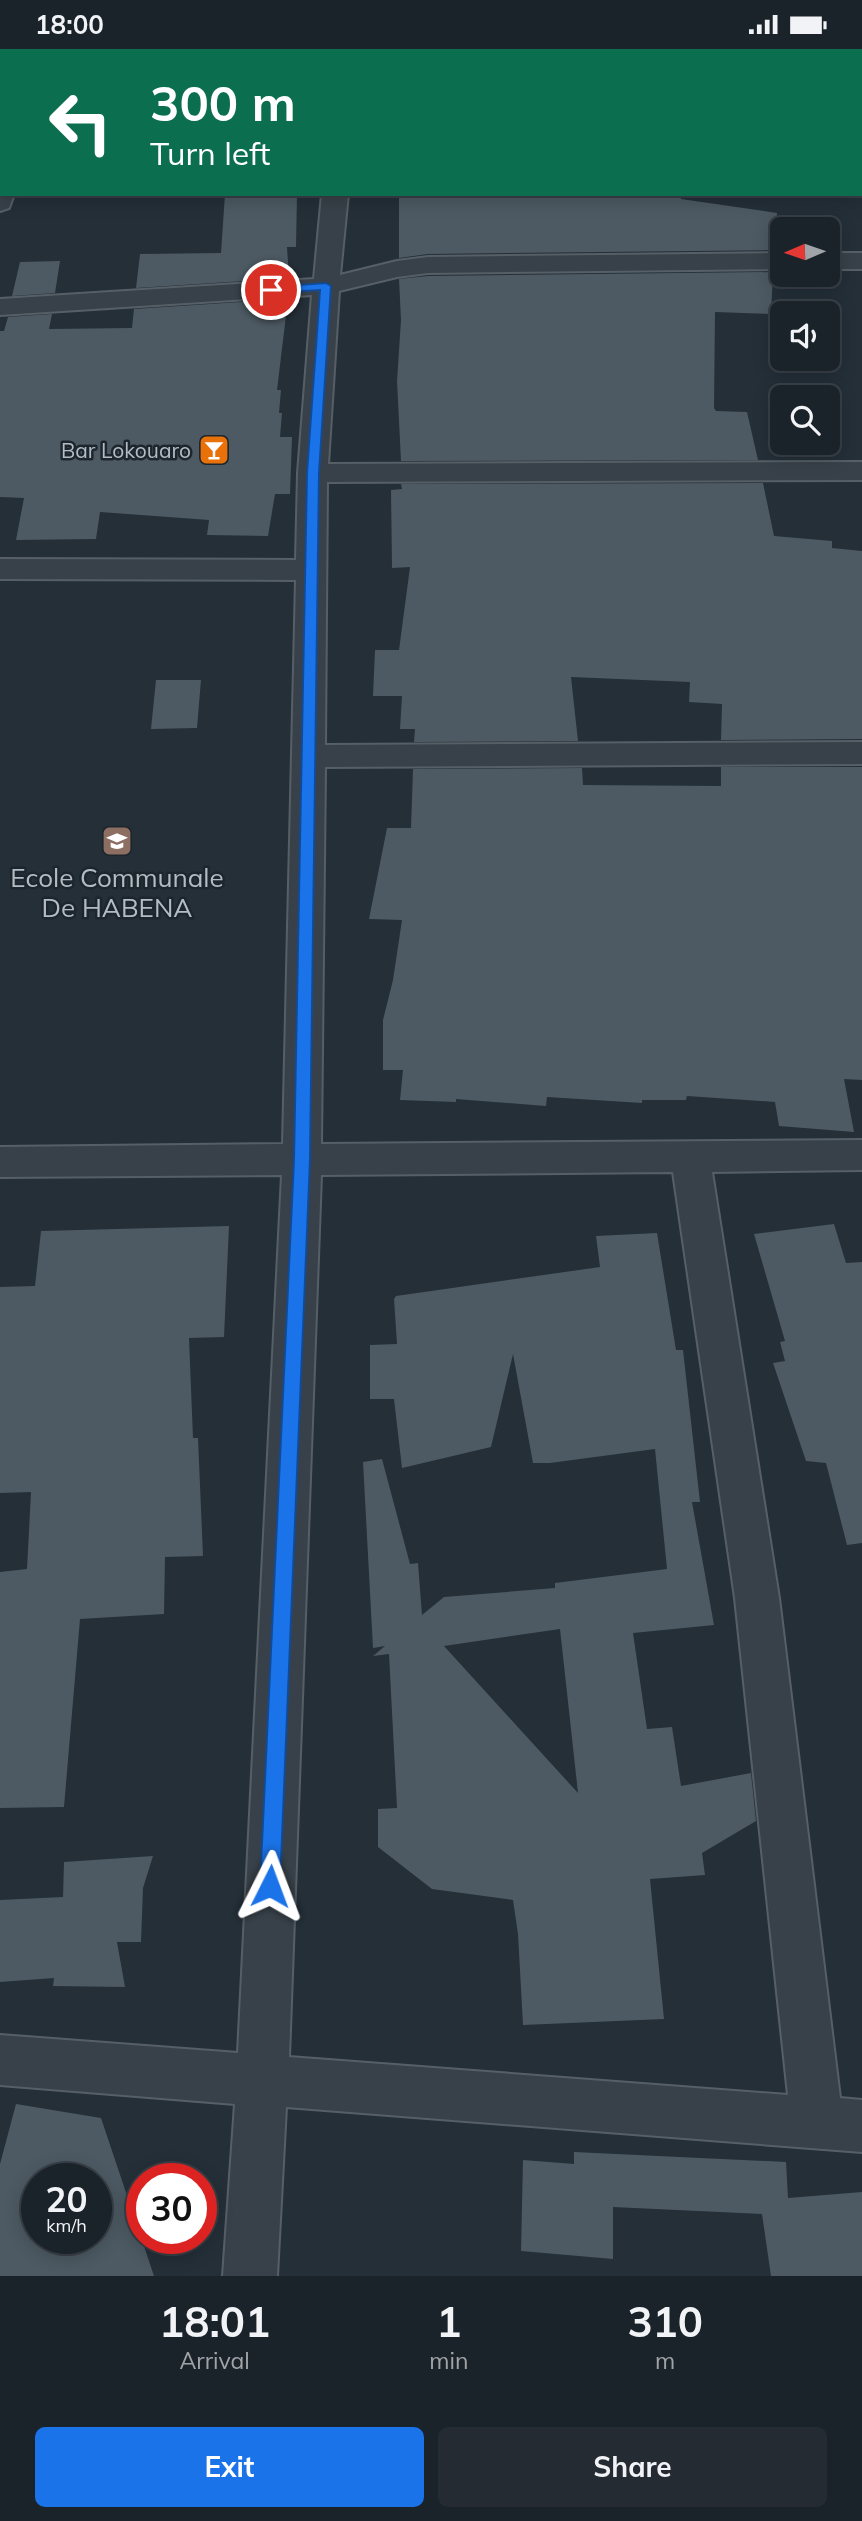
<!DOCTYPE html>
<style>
:root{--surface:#1b232a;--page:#242b32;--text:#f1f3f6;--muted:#a0a4a8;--line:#394047;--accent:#1a73e8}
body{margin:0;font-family:Mulish,sans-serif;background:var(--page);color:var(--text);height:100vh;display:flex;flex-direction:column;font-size:26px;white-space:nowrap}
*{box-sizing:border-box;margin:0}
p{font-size:23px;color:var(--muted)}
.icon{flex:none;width:38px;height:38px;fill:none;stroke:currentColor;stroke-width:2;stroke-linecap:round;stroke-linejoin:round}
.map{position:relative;height:2227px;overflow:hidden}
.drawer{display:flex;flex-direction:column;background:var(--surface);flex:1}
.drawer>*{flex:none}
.top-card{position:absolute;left:0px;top:0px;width:863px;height:147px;box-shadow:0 4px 18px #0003,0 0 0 2px var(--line);background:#0b6e4f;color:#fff;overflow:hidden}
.needle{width:46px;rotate:268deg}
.controls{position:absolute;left:770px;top:168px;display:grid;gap:14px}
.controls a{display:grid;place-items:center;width:70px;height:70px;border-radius:10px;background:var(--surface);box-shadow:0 4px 18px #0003,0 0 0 2px var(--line);font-size:35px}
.speed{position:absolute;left:21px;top:2114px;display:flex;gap:14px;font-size:35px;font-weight:700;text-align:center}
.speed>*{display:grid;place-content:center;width:91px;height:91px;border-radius:50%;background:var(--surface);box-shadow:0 4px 18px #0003,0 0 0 2px var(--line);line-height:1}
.speed small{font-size:18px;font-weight:400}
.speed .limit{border:10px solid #d22;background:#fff;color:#111}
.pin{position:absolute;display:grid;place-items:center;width:60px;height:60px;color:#fff;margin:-30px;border:4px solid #fff;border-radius:50%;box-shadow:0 2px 7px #0007}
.me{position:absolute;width:77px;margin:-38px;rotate:3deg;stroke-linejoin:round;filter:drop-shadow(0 0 5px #0008)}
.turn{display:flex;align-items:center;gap:24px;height:147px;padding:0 35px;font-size:32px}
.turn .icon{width:91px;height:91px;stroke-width:2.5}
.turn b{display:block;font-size:49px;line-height:60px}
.eta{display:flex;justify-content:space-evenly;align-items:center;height:119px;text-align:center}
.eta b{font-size:42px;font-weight:700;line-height:49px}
.primary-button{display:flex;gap:14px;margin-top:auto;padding:14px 35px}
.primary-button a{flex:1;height:80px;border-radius:10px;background:var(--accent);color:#fff;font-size:28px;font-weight:700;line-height:80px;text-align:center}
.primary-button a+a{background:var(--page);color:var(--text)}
.status{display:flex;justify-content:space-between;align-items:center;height:49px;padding:0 35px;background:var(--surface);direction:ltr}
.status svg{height:19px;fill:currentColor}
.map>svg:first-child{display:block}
.building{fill:#4d5a63;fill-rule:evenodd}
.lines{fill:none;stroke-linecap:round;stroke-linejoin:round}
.street-casing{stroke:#565f66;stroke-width:4}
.street{fill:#384149;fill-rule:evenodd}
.route{fill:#1a73e8;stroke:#114b97;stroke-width:2}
.labels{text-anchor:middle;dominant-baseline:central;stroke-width:5;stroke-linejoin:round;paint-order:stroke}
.far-poi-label{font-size:21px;fill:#b3bcc4;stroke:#1d262d;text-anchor:end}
.poi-label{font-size:26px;fill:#b3bcc4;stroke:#1d262d}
</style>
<div class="status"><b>18:00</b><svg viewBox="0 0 49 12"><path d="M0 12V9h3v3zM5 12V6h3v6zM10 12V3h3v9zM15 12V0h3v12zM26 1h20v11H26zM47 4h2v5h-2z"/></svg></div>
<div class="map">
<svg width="862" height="2227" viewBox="0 0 862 2227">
<rect width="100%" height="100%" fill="#242f38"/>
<path class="building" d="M225,145h72l-1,53h-9l2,31 -153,10 4,-34 81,-1z
M501,145h179l1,5 96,14 -2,37 -347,4 -29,4v-63z
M60,212l-5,32 -43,3 8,-34z
M773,223l-2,42 -56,-2 -1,96 2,3 31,1 11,48 -357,1 -4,-80 4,-61 -2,-41 29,-3z
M288,250l-11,91h4l-2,23h3l-2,24h12l-2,57h-15l-7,42 -61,-1 2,-15 -109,-8 -4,27 -80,1 8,-42 -24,-1v-166h4l4,-14 44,-3 -3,15 83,-1 2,-19z
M763,434l11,53 58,5v7l30,3v188l-141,1 1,-36 -33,-2 1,-20 -119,-5 7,64 -164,1 1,-13h-15l2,-33h-29l2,-46h24l11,-83 -18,1 -1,-78 11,-1 -1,-5z
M156,631h45l-4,48 -46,1z
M721,718h141v313l-18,-1 10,53 -75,-6 -4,-24 -88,-6 -1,4h-44v3l-95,-6 -1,9 -90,-7v3l-56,-2 3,-30h-20v-50l10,-40 9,-60 -33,-1 18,-91h24l2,-59 169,-1 1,17 138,1z
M834,1175l12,39 16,-1v281l-15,2 -21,-82 -20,-2 -33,-98 12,-2 -5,-19 5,-1 -31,-107z
M229,1177l-5,111 -35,1 4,100h5l5,118 -38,1 -1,57 -84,5 -16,188 -64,1v-236l27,-3 4,-77 -31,1v-206l35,-1 6,-55z
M657,1184l19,117h7l17,152h-8l22,123 -81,8 14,96 25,-2 9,59 70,-13 5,48 -54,32 3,22 -55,4 14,140 -141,6 -5,-91 -5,-34 -81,-11 -54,-42v-38l19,-1 -8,-154 -16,2 12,-10 -12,2 -10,-186 19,-3 28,105 8,-1 4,52 22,-18 111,-9v-5l112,-14 -12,-120 -105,14h-17l-20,-109 -22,93 -89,21 -8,-69h-24v-54l27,-1 -3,-45 2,-3 204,-29 -4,-31zM560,1580l18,164 -134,-147z
M153,1807l-10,32 -2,54h-24l8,45 -72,-1 1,-8 -54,4v-82l63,-3 1,-35z
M16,2055l85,14 53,158h-154v-112zM37,2130h59v59h-59z
M574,2103l212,10 2,36 74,-6v84h-91l-9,-62 -149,-7v52l-92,-8 2,-91 51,4z"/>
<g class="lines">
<g class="street-casing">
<path id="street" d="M13,0h24l-24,2z
M337,0h24v2h-24z
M861,10h1v14h-1z
M0,133l2,12h12l-5,14 -9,3z
M322,145h26l-8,81 57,-14 31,-4 354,-4v16l-354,4 -31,4 -58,14 -11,173 534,-2v18l-535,2 -2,263 537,-3v22l-537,3 -4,377 541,-4v30l-150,2 67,426 61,500 22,2v52l-576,-45 -9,169h-54l12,-172 -235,-19v-50l238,18 44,-878 -282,2v-30l283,-3 13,-564 -296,-1v-20l296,1 2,-87 14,-178 -312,20v-16l314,-20zM673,1123l62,426 53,497 -499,-38 32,-882z
M828,204h34v16h-34z"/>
</g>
<use href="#street" class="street"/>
</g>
<path class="route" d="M326,234l5,3 -12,187 -9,686 -30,727 -3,7 -7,3 -7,-3 -3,-7 34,-727 13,-686 13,-183 -49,3 -5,-3 5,-3z"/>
<defs>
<g id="bar-square" transform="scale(1.575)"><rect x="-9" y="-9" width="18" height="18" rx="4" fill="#e8710a" stroke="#1d262d"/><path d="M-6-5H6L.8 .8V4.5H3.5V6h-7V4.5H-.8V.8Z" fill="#fff"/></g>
<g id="school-square" transform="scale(1.575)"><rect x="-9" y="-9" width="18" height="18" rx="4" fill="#8d6e63" stroke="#1d262d"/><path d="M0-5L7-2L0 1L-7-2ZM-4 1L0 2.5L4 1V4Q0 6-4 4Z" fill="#fff"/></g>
</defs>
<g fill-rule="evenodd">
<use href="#bar-square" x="214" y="401"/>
<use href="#school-square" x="117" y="792"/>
</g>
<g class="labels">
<g class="far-poi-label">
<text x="191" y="401">Bar Lokouaro</text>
</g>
<g class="poi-label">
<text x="117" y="828">Ecole Communale<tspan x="117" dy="30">De HABENA</tspan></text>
</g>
</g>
</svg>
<div class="controls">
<a><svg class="needle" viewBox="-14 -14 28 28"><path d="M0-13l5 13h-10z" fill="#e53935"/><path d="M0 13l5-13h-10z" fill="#a0a4a8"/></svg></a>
<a><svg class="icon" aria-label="sound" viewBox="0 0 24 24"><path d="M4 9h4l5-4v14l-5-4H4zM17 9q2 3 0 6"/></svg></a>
<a><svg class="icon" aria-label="search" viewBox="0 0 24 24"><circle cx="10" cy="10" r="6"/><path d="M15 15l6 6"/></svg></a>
</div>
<div class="speed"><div>20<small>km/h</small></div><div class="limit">30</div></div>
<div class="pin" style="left:271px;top:241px;background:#d93025"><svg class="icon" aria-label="arrive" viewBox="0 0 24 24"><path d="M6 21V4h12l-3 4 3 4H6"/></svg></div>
<svg class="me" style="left:270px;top:1837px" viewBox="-20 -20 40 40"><path d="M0-17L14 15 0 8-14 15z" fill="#1a73e8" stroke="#fff" stroke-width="4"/></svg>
<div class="top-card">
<div class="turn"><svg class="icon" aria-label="left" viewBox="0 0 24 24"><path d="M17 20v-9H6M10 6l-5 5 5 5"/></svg><div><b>300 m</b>Turn left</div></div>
</div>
</div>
<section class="drawer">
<div class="eta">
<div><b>18:01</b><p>Arrival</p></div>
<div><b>1</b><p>min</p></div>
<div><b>310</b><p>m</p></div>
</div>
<div class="primary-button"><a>Exit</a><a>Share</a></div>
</section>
